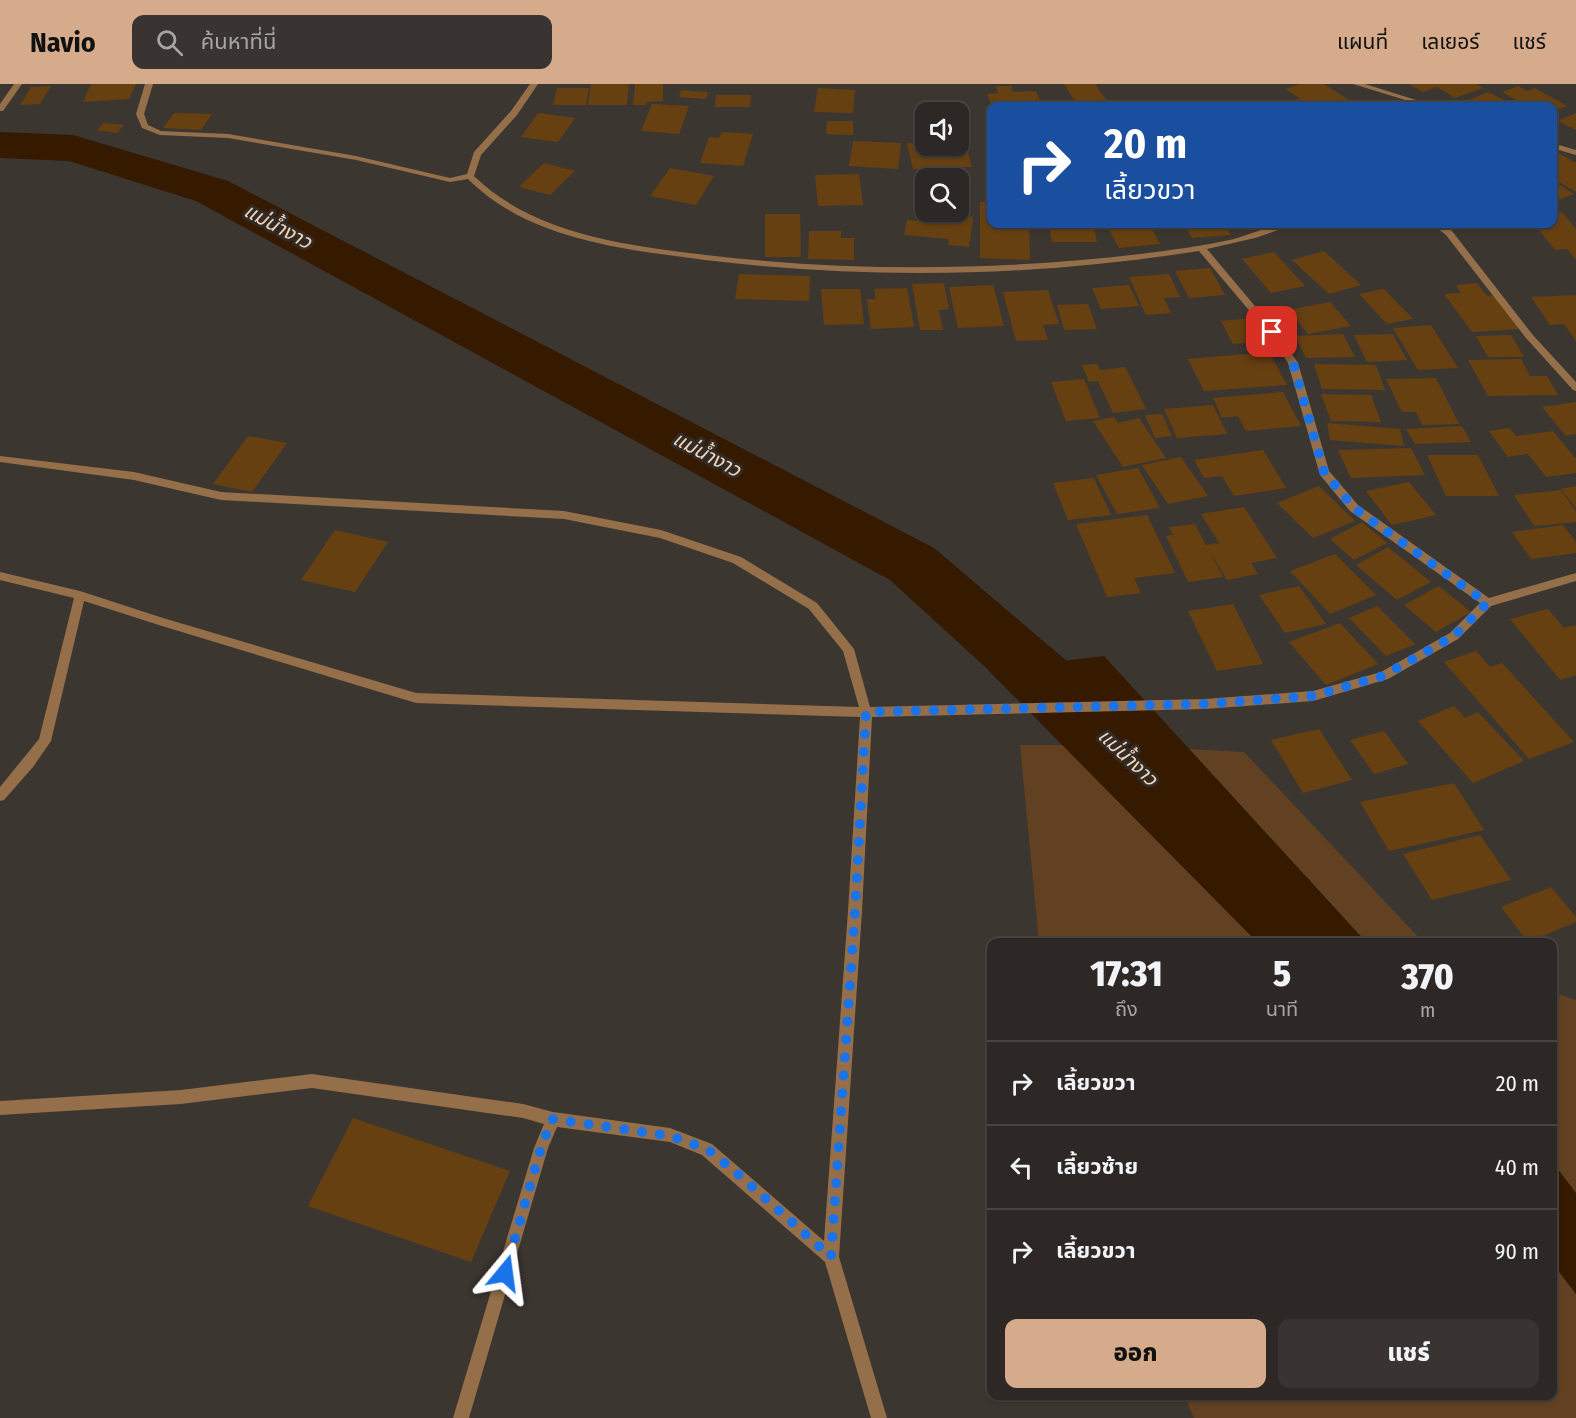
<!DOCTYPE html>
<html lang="th">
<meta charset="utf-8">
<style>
:root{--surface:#2d2825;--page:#393432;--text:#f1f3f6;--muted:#a7a6a7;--line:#484442;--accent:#d6ab8b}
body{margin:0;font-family:"Fira Sans Condensed","Noto Sans Thai",sans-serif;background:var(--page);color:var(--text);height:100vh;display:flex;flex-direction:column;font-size:22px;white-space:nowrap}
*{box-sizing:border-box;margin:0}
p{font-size:20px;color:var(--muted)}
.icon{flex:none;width:33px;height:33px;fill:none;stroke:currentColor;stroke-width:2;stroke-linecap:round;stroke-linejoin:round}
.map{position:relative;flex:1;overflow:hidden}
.drawer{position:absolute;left:987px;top:854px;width:570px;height:462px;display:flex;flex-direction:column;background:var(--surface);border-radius:12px;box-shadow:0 2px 4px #0004,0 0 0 2px var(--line)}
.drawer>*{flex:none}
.top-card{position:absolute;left:987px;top:18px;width:570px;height:126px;border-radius:12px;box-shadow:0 2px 4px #0004,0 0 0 2px var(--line);background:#1a4fa0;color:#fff;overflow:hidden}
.tools{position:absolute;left:915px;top:18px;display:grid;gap:12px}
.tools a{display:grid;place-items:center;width:54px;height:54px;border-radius:12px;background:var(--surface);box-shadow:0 2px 4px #0004,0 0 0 2px var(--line);font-size:30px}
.pin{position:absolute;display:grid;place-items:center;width:51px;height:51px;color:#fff;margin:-26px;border-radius:12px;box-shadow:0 3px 9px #0006}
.me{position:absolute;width:66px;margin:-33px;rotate:16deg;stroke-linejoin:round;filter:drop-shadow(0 0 4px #0008)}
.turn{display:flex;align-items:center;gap:21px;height:126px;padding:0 18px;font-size:27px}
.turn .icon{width:78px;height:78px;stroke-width:2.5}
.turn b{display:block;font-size:42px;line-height:51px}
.eta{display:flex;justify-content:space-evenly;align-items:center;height:102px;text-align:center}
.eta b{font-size:36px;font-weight:800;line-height:42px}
.action{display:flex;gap:12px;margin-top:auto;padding:12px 18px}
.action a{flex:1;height:69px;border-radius:12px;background:var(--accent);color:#111;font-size:24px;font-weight:800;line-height:69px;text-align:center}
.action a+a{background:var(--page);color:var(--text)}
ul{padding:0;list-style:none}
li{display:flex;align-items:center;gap:18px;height:84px;padding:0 18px;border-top:2px solid var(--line)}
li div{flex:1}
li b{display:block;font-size:22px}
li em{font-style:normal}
header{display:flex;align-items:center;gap:36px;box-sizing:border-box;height:84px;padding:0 30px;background:var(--accent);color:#111}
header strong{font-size:28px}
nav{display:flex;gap:33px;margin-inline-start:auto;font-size:21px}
.search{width:420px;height:54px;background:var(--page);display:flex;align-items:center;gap:15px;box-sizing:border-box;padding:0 21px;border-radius:12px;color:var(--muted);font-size:22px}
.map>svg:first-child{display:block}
.green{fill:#614121}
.water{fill:#351a00}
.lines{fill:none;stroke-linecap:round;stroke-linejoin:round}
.river{fill:#351a00;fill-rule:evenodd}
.building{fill:#674012}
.lane{fill:#956f49;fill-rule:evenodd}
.street{fill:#956f49;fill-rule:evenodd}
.route{stroke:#1a73e8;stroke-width:10;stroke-dasharray:0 18}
.labels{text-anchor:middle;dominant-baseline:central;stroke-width:6;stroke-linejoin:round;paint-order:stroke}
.water-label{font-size:20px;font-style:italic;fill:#f4d4b7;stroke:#312c27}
</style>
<header>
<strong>Navio</strong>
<div class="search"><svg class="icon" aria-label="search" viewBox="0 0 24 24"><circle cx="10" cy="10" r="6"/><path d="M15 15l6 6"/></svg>ค้นหาที่นี่</div>
<nav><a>แผนที่</a><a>เลเยอร์</a><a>แชร์</a></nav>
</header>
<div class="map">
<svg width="1576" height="1334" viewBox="0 0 1576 1334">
<rect width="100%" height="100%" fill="#3c3631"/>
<path class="green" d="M1020,661h43l194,197h-218z
M1189,665l55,3 179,190h-57z
M1552,908l24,8v193l-23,-30z
M1553,1180l23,30v124h-382l-10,-23h368z"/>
<path class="water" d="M1104,572l262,286h-109l-269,-272z
M1553,1079l23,30v101l-23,-30z"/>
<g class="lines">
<path class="river" d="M0,48l73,3 155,46 706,367 189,161 10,20 -10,20 -24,8 -24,-8 -185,-169 -694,-379 -127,-40 -69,-3z"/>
</g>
<path class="building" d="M91,0h45l-7,15 -46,3z
M591,0h38l-2,21h-39z
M635,0h28v17l-16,1 -1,3h-13z
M1064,0h31l12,17 -30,3z
M1300,0h24l25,16 -20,6 -49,-1 20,-7 -15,-9z
M1409,0h68l6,4 -28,10 -18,-11 -14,5z
M51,2l-11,18 -20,1 11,-18z
M996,2h15l2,6 23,-1 6,15h-50l-5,-12 11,-1z
M1518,2l9,5 8,-3 32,18 -15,5v-5h-25l-25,-14z
M557,4h32l-3,17h-33z
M818,4l37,2 -2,23 -39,-1z
M681,6l27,2 -2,7 -27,-2z
M1488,8l28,14h-48l-6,-3z
M716,11h35l-1,12h-35z
M652,20l37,2 -10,28 -38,-3z
M174,29l38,1 -11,16 -38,-2z
M538,29l37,5 -17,24 -37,-5z
M1576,29v17l-18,-9z
M827,37h26v14l-27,-1z
M104,39l20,2 -7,8 -20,-3z
M722,48l31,2 -10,32 -43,-3 9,-26 10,1z
M853,57l48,2 -3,26 -49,-3z
M958,57h7l7,26 -59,2 -6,-26 51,3z
M1557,68l19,11v29l-24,-14v-24z
M544,79l31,8 -25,24 -31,-8z
M670,84l44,8 -18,29 -46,-9z
M859,90l4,31 -45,1 -3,-31z
M1552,96l22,14 -22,8z
M980,118h12v22h37l1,36 -50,-2z
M926,128h20v2l27,3 -4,30 -21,-2 1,-6 -45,-4 3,-15 17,1z
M1562,128l14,17v31l-9,-11 -12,1 -21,-26h18v-11z
M765,130h35l1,43h-36z
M1049,140h44l4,18h-45z
M1106,140h43l11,20 -41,4z
M1225,141l6,10 -39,3 -6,-10z
M809,147h32v7h13v22l-46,-1z
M1324,167l37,34 -32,9 -37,-34z
M1274,168l31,34 -34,7 -29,-34z
M1210,184l15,27 -36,3 -14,-27z
M739,190l71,2 -1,25 -74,-2z
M1169,190l11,23 -16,1 7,15 -25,2 -17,-38z
M944,199l5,26 -10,1 4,20h-23l-8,-46z
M1477,199l10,13 8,-1 25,34 -48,3 -28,-38 17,-1 -5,-8z
M993,201l11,41 -46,2 -9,-41z
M1129,201l10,21 -38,3 -9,-21z
M907,204l7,39 -43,2 -4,-30h9l-2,-10z
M821,205h39l4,35 -40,1z
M1384,205l29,30 -26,5 -28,-30z
M1048,206l11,34 -16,1 5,15 -32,1 -13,-49z
M1576,211v46l-12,-17 -14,1 -19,-28z
M1330,218l21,24 -43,8 -20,-24z
M1088,220l9,25 -33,1 -7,-25z
M1252,234l13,23 -32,3 -12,-23z
M1431,241l27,43 -40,2 -25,-42z
M1343,250l12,23 -49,1 -11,-22z
M1393,250l14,26 -40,2 -13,-27z
M1511,251l13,22h-36l-12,-21z
M1269,268l18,33 -83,6 -16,-32z
M1521,275l9,17h17l11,19 -70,1 -20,-36z
M1097,280l3,6 25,-3 21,42 -33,4 -15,-32 -9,1 -7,-17z
M1314,280l62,1 9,25 -63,-1z
M1436,294l23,46 -37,1 -6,-13h-14l-16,-33z
M1084,295l16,39 -34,3 -15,-39z
M1283,308l18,34 -55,5 -8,-15 -16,2 -9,-20z
M1321,310l50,1 10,27 -50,-1z
M1576,318v32l-10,2 -24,-29z
M1213,321l14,29 -50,4 -13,-29z
M1162,330l10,22 -17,2 -10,-23z
M1114,333l4,6 21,-5 27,40 -43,9 -30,-46z
M1327,339l73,6 4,17 -74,-6z
M1462,342l9,16 -56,2 -9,-15z
M1510,344l6,8 37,-5 23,28v14l-30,4 -18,-23 -20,3 -19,-26z
M248,352l39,7 -35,49 -39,-8z
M1411,364l14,27 -74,3 -13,-28z
M1263,366l23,38 -52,8 -12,-20 -18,2 -10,-18z
M1427,371h51l21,41h-53z
M1181,373l27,39 -40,8 -26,-39z
M1138,384l22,40 -43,6 -21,-39z
M1094,394l17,37 -43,5 -15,-37z
M1409,398l27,33 -44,10 -26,-34z
M1319,402l36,35 -42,17 -36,-35z
M1576,402v22l-15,-19z
M1561,406l15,21v11l-42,4 -20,-31z
M1244,423l33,51 -26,5 7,11 -31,6 -18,-30 14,27 -35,5 -22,-46 7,-1 -4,-8 26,-3 11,21 13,-2 -18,-29z
M1147,431l28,58 -41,5 7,15 -34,4 -31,-73z
M1362,438l25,21 -33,17 -24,-21z
M1563,441l13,17v11l-45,6 -19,-27z
M335,446l53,12 -33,50 -54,-12z
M1388,463l43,35 -34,18 -41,-35z
M1335,470l41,41 -46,19 -40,-43z
M1299,502l27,38 -41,9 -26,-38z
M1439,502l32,26 -35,20 -32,-27z
M1233,520l30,60 -46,7 -29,-60z
M1377,522l38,38 -29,12 -37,-38z
M1548,525l16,19 12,-3v50l-16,5 -50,-61z
M1340,539l38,41 -52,21 -37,-43z
M1476,567l14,16 12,-4 72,79 -45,17 -85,-97z
M1454,622l11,12 13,-6 46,49 -51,22 -55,-62z
M1319,645l33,51 -49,13 -32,-53z
M1384,647l24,33 -34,10 -24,-34z
M1454,699l30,47 -95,21 -29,-49z
M1480,751l31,45 -79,20 -29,-46z
M1551,803l25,30v5l-48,20 -27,-35z
M353,1034l157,53 -39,91 -163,-56z"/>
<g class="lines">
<path class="lane" d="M14,0h8l-19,27h-3v-7z"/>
<path class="street" d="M145,0h8l-9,30 4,11 13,6 67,3 128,22 94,22 17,-4 7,-22 37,-41 19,-27h8l-21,31 -36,40 -7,21c61,59 152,69 232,79 145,17 289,16 434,-1 32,-4 63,-8 94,-15 19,-5 38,-15 57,-15l-1,2 -35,12 -48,11 68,81 23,33 31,108 29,34 131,93 87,-25v8l-85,25 -33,33 -70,40 -75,22 -108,8 -333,8 -10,194 -23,346 48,161h-16l-46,-156 -123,-107 -32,-13 -113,-15 -9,21 -79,270h-16l81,-270 10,-24 -21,-6 -211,-30 -131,16 -181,11v-14l181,-11 131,-16 211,30 30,8 117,16 42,16 112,97 24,-330 12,-194 -444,-14 -254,-77 -78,-25 -33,140 -18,26 -29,33 -4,1v-14l39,-48 35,-141 -74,-18v-8l80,19 83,27 253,75 443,14 -16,-56 -34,-42 -76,-46 -73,-25 -96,-19 -343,-19 -87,-20 -134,-18v-6l134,16 87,20 343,19 97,19 80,27 76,46 37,46 16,58 335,-8 108,-8 68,-19 69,-39 30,-30 -130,-92 -30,-36 -32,-112 -19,-29 -70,-83c-164,26 -330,29 -494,9 -82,-11 -176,-20 -237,-81l-18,3 -94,-22 -128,-22 -68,-3 -18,-7 -6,-14z
M1353,0h12l70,22h-10z
M1552,59l24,7v5l-24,-7z
M1432,140h9l11,7 80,103 44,48v9l-3,-1 -47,-52 -80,-103z"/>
</g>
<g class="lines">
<path class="route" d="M505,1189l36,-125 11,-29 118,17 37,13 31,25 93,83 24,-346 11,-199 338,-8 109,-8 70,-20 71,-40 33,-33 -133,-95 -30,-36 -31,-109 -21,-31"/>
</g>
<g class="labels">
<g class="water-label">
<text transform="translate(278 142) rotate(28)">แม่น้ำงาว</text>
<text transform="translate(707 370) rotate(28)">แม่น้ำงาว</text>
<text transform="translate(1128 673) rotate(43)">แม่น้ำงาว</text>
</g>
</g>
</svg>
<div class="tools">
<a><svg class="icon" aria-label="sound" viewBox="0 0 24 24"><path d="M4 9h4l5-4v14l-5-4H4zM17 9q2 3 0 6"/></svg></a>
<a><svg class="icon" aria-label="search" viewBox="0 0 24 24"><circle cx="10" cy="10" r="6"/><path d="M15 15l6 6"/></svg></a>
</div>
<div class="pin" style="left:1272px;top:248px;background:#d93025"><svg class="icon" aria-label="arrive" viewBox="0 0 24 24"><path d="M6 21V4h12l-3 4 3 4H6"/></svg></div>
<svg class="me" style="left:505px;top:1189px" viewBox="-20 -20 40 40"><path d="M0-17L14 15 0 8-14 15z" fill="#1a73e8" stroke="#fff" stroke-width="4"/></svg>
<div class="top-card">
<div class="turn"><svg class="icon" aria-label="right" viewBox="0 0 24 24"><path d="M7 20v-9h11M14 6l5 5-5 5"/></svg><div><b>20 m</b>เลี้ยวขวา</div></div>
</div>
<section class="drawer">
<div class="eta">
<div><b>17:31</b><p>ถึง</p></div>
<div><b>5</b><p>นาที</p></div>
<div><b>370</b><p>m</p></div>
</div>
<ul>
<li><svg class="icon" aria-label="right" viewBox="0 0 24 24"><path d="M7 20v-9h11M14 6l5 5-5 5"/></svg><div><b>เลี้ยวขวา</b></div><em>20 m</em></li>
<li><svg class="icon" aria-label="left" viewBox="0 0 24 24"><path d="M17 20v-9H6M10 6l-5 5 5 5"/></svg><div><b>เลี้ยวซ้าย</b></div><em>40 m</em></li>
<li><svg class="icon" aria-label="right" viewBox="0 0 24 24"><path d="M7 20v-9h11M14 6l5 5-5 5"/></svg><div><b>เลี้ยวขวา</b></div><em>90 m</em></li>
</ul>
<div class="action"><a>ออก</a><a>แชร์</a></div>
</section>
</div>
